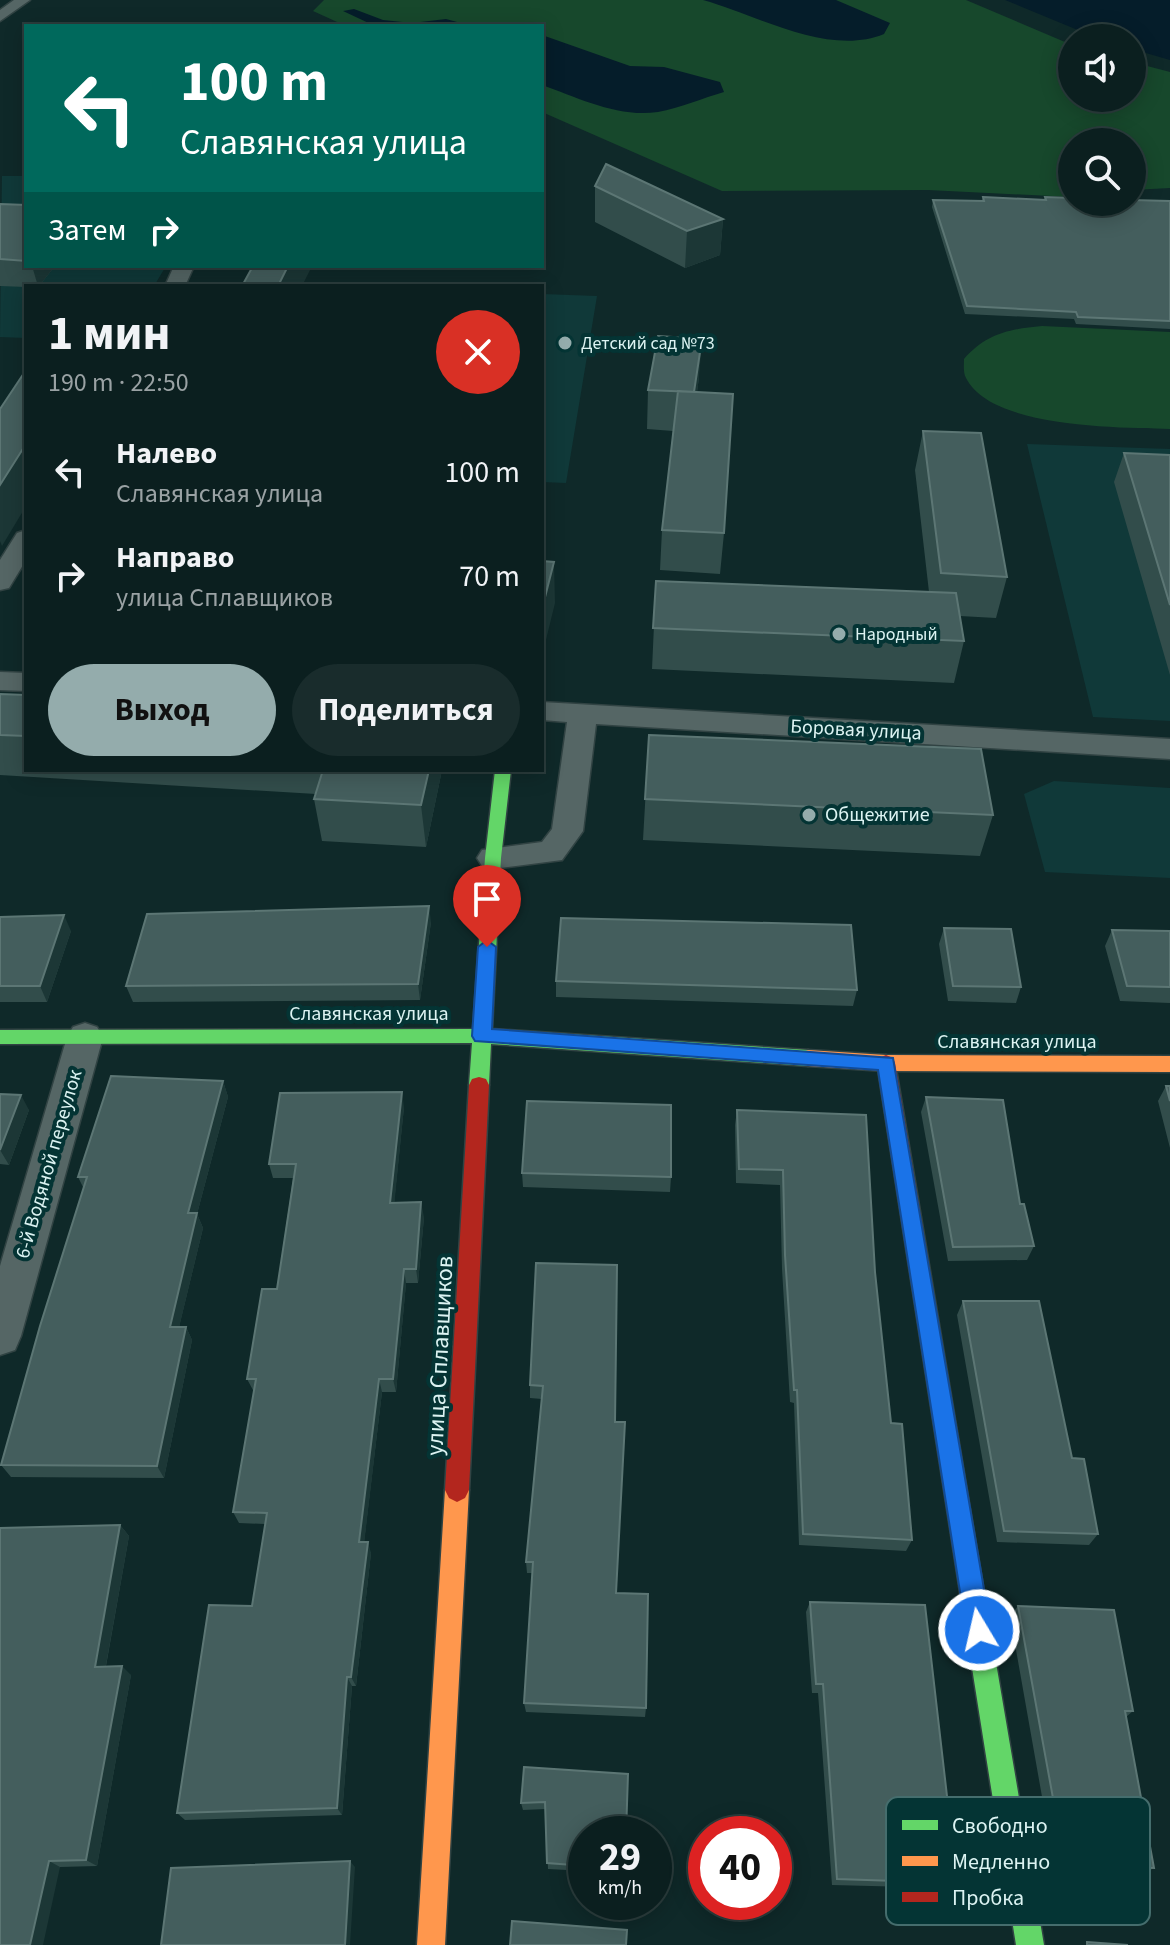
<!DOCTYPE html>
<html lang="ru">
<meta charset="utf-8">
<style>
:root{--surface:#0b1f1f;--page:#192c2c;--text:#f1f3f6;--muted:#9aa2a4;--line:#2b3d3d;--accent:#94acac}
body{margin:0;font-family:"Source Sans 3",sans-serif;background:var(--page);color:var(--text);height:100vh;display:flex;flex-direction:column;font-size:30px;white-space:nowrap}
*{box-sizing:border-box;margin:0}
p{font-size:26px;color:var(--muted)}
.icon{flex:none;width:44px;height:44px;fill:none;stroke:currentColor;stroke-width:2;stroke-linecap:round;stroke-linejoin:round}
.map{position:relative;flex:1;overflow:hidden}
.panel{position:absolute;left:24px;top:284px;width:520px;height:488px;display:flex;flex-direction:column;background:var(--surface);border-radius:0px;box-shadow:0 4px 20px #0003,0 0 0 2px var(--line)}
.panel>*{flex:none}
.banner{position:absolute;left:24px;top:24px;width:520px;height:244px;border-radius:0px;box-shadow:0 4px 20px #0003,0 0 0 2px var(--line);background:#00695c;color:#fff;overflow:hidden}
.fabs{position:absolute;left:1058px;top:24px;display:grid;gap:16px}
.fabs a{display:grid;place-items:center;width:88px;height:88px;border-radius:50%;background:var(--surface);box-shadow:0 4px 20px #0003,0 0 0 2px var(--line);font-size:40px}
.speed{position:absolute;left:568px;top:1816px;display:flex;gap:16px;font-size:40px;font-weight:700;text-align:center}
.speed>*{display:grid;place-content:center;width:104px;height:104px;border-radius:50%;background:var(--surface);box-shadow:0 4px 20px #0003,0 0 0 2px var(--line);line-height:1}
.speed small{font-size:20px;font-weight:400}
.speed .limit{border:12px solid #d22;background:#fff;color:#111}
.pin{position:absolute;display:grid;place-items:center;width:68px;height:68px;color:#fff;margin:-82px -34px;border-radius:50% 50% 50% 0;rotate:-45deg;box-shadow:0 0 8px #0007}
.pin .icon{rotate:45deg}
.me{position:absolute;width:88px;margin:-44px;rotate:351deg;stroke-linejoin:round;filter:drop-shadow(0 0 6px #0008)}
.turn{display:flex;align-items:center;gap:28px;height:168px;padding:0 24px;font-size:36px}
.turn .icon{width:104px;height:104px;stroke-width:2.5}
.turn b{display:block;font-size:56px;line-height:68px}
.then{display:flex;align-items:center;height:76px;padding:0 24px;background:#0003;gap:16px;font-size:30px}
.round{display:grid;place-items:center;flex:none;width:84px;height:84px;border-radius:42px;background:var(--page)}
.head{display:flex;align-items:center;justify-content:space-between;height:136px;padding:0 24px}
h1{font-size:48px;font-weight:700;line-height:60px}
.button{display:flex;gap:16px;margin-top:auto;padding:16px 24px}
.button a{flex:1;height:92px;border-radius:48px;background:var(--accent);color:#111;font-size:32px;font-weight:700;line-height:92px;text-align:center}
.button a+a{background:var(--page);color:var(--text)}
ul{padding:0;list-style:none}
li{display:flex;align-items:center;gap:24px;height:104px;padding:0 24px}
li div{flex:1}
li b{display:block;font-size:30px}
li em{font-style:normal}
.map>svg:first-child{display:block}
.built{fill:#103939}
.green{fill:#17482c}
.water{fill:#051d2a}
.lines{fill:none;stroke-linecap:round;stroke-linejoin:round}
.street-casing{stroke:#314343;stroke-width:3}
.fast-casing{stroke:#314343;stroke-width:3}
.slow-casing{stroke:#314343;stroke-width:3}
.jam-casing{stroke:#314343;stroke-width:3}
.street{fill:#556665;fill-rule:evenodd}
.fast{fill:#63d668;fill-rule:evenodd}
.slow{fill:#ff974d;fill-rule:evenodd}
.jam{fill:#b3261e;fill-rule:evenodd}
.wall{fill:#324d4b}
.shaded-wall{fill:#1c3736}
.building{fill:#445e5d;stroke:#5c7674;stroke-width:2}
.route{fill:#1a73e8;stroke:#114b97;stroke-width:2}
.poi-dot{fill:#94acac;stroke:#043434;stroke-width:3}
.labels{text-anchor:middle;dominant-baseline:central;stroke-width:8;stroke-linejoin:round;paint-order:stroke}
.far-poi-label{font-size:18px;fill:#dcf3f2;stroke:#043434;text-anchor:start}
.street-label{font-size:20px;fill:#dcf3f2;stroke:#043434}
.poi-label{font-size:20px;fill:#dcf3f2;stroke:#043434;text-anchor:start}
.near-street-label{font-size:24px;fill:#dcf3f2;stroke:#043434}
.key{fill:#043434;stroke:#456d6d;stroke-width:2}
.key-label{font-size:22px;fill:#dcf3f2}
</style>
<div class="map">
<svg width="1170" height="1945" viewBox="0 0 1170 1945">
<rect width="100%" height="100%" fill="#0f2929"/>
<path class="built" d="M2,176h24v90h140l-12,20h-128v52l-26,-1z
M542,294l55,2 -31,187 -24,-1z
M1027,444l143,5v272l-77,-4z
M1054,781l116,7v90l-125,-6 -21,-78z"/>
<path class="green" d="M324,0h642l106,45v53h60v-36l38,10v116l-38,2v-48h-60v55l-144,-7 -206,1 -180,-79v-86h-196l-33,-15z
M1042,326l128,6v97c-50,-2 -178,0 -204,-51 -3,-5 -2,-13 -2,-19 22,-25 45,-30 78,-33z"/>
<path class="water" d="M703,0h133l54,23 -6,11c-55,23 -127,-19 -181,-34z
M1005,0h165v60l-38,-11v-11h-35z
M354,9l29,11 29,3 34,-4 26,7h-97l-32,-15z
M542,35l88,31 34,1 56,15 4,10c-21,6 -44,16 -66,20 -40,6 -79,-14 -116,-27z"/>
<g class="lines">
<g class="street-casing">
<path id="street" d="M14,0h16l-30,21v-11z
M174,266h20l-9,20h-20z
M26,530v30l-17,28 -9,2v-30l17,-27z
M0,672l26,1v18l-26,-1z
M542,702l628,37v20l-574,-35 -13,107 -21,29 -69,9 -11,-3 -5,-8 5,-8 60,-8 10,-13 15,-107 -25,-2z
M85,1023l12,4 6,10 -82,299 -6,14 -15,5v-89l67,-229 6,-10z"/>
</g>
<g class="fast-casing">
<path id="fast" d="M495,770h16l-10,88 -9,171 316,21 7,3 2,5 -2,5 -7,3 -317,-22 -2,41 -3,6 -7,2 -7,-2 -3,-6 3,-42 -472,1v-14l473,-1 12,-171z
M972,1580l9,3 3,9 60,353h-28l-56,-353 3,-9z"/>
</g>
<g class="slow-casing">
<path id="slow" d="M808,1050l78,5 284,1v16l-284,-1 -78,-5 -7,-3 -2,-5 2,-5z
M457,1478l8,4 4,8 -24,455h-28l28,-455 4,-8z"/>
</g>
<g class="jam-casing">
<path id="jam" d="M886,1055l7,3 2,5 89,529 -3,9 -9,3 -9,-3 -3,-9 -83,-529 2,-5z
M479,1077l7,2 3,6 -20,405 -4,8 -8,4 -8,-4 -4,-8 24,-405 3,-6z"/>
</g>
<use href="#street" class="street"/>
<use href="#fast" class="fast"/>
<use href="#slow" class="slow"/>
<use href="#jam" class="jam"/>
</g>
<path class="wall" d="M595,186l128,33 -3,36 -35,13 -90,-46z
M983,197l61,3 1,-3 125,4v128l-94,-5 -2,-5 -109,-5 -33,-107 1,-7 49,1z
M0,204l26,1v61h29l-16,20h-13v1l-26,-1z
M253,266h151l-2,4 -90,-3z
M699,377l-2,15 27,141 -4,41 -60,-4 2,-40 11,-99 -26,-2 1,-39z
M923,431l84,146 -11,41 -36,-2 4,25 -10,42 -302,-14 4,-88 273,11 -14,-122z
M1124,453l46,2v220l-56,-193z
M0,694l26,1v75h416l-16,77 -104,-6 -8,-42 2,-5 -316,-19z
M649,735l344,80 -13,41 -337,-16z
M0,917l71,14 -24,71h-47z
M431,922l-11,78 -287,2 -7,-16z
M944,928l77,59 -5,16 -68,-2 -9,-57z
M1112,930l58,1v72l-50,-2 -15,-55z
M556,981l301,9 -4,16 -297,-9z
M223,1081l5,16 -31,117 6,14 -24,99h7l6,13 -28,138 -153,-1 -10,-12 83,-276 -6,-12z
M1166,1086h4v62l-12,-47z
M0,1094l29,16 -20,55 -9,-1z
M926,1097l94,107 14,42 -7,14 -79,1 -27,-149z
M404,1107l-10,96 30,14 -6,66h-12l-10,109h-14l-18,150 7,11 -15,133h-4l-10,129 -157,5 -8,-7 75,-207 13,-82 -26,-1 -6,-11 21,-120 -7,-13 30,-90 16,-111h-20l-4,-14z
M737,1110l138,162 16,151 21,117 -6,11 -107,-6 -5,-142 -4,-1 -8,-133 -2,-84 -44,-2 -1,-58z
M522,1173l149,4 -1,15 -147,-5z
M536,1263l79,159 1,171 30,115 -1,9 -119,-5 -2,-9 8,-130h-5l-1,-11 16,-163 -12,-1v-13z
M963,1301l109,157 26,76 -9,11 -92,-3 -40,-227z
M120,1525l9,11 -23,130 25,9 -34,191 -37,1 -60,78z
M810,1602l147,281 -8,5 -117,-3 -14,-192h-6l-6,-81z
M1018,1606l115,105 -7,6 28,151 -12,6 -87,-4 -45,-254z
M524,1767l62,67v37l-38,-2 -2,-60 -23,1 -2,-7z"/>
<path class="shaded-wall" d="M723,219l-3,36 -35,13 2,-37z
M32,266h23l-16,20h-1z
M288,266h24l-10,20h-24z
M702,339l-3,38 -7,55 2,-40z
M26,444v62l-24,40 -2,-5v-56z
M554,562l1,41 -13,53v-47z
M429,770h13l-16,77 -5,-42z
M429,906l2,16 -11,78 -2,-16z
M64,915l7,16 -24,71 -7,-16z
M223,1081l5,16 -31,117 6,14 -27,112 -6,-13 18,-114z
M402,1092l2,15 -11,110 -3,-14z
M21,1095l8,15 -20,55 -9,-15z
M421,1202l3,15 -6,66 -2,-14z
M404,1269l2,14 -10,109 -3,-13z
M186,1327l6,13 -28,138 -7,-12z
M379,1379l3,13 -19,161 -4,-11z
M120,1525l9,11 -25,140 -9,-9z
M368,1542l3,11 -15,133 -5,-9z
M122,1666l9,9 -34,191 -11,-6z
M347,1677l5,9 -10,129 -5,-7z
M49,1861l11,6 -17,78h-13z
M350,1861l5,6 -5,78h-5z"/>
<path class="building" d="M606,164l117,55 -36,12 -92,-45z
M983,197l63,3 -1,-3 27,1v4h60v-2l38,1v120l-92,-4 -2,-5 -109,-6 -34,-106 51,1z
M0,204l26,1v56l-26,-2z
M253,266h35l-10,20h-36z
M658,336l44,3 -8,53 -46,-2z
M26,370v74l-26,41v-76z
M678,391l55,3 -9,139 -62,-3z
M923,431l58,2 26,144 -66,-4z
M1124,453l46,2v150z
M542,561l12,1 -12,47z
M656,581l300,12 8,48 -311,-13z
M0,694l26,1v41l-26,-1z
M649,735l332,14 12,66 -348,-16z
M323,770h106l-8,35 -107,-6z
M429,906l-11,78 -292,2 21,-72z
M64,915l-24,71h-40v-69z
M561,918l290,7 6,65 -301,-9z
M944,928l67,1 10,58 -68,-1z
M1112,930l58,1v56l-43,-1z
M111,1076l112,5 -35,132h9l-27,114h16l-29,139 -156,-1 39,-139 47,-149h-9z
M1166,1086h4v15z
M402,1092l-12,111 31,-1 -5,67h-12l-11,110h-14l-20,163h9l-17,135h-4l-10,131 -160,5 32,-208 43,1 15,-93 -34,-1 23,-133h-9l15,-90h15l19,-125h-27l11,-71z
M0,1094l21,1 -21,55z
M926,1097l77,3 17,104h4l10,42 -81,1z
M527,1101l144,4v72l-149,-4z
M737,1110l129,5 9,157 16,151 11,1 10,116 -109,-6 -6,-144h-3l-9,-135 -2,-85 -44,-1z
M536,1263l81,2 -2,157h10l-9,171 32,1 -2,114 -122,-5 9,-141h-7l17,-176 -13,-1z
M963,1301h76l33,157 12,1 14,75 -94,-3z
M120,1525l-25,142 27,-1 -36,194 -37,1 -19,84h-30v-417z
M810,1602l115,3 32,278 -120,-4 -14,-195h-7z
M1018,1606l96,4 19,101h-8l29,157 -89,-4z
M524,1767l104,7 -2,60h-40v32l-39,-3 -2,-61 -24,1z
M350,1861l-5,84h-184l10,-77z
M512,1921l115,9 -1,15h-116z
M1087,1942l41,3h-41z"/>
<path class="route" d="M487,940l9,7 -4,82 401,29 98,572 -3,9 -9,4 -9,-4 -4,-9 -88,-560 -403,-29 -3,-5 6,-89z"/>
<g class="poi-dot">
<circle cx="565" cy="343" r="8"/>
<circle cx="839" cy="634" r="8"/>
<circle cx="809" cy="815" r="8"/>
</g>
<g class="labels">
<g class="far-poi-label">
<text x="581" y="343">Детский сад №73</text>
<text x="855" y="634">Народный</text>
</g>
<g class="street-label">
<text transform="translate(856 730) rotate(3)">Боровая улица</text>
<text x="369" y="1014">Славянская улица</text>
<text x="1017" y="1042">Славянская улица</text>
<text transform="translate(49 1164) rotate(-74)">6-й Водяной переулок</text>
</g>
<g class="poi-label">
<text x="825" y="815">Общежитие</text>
</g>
<g class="near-street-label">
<text transform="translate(440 1356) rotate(-87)">улица Сплавщиков</text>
</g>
</g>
<rect x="886" y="1797" width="264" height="128" rx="12" class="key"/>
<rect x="902" y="1820" width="36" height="10" fill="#63d668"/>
<rect x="902" y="1856" width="36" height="10" fill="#ff974d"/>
<rect x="902" y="1892" width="36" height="10" fill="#b3261e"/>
<g class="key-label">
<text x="952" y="1833">Свободно</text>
<text x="952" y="1869">Медленно</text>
<text x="952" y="1905">Пробка</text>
</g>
</svg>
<div class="fabs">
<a><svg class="icon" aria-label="sound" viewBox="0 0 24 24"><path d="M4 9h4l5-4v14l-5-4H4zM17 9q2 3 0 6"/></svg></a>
<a><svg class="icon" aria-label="search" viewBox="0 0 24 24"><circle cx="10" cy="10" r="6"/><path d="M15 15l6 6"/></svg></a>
</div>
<div class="speed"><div>29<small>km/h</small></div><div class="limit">40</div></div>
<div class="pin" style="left:487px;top:947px;background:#d93025"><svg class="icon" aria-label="arrive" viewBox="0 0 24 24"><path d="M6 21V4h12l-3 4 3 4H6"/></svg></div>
<svg class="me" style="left:979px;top:1630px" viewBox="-20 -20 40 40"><circle r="17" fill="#1a73e8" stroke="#fff" stroke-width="3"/><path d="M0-11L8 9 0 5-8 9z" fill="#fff"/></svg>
<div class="banner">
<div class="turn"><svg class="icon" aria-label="left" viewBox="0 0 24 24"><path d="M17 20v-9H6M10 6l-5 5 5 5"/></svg><div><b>100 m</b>Славянская улица</div></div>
<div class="then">Затем<svg class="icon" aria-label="right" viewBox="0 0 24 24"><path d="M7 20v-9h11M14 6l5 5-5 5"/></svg></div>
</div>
<section class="panel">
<div class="head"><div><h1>1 мин</h1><p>190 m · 22:50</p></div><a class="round" style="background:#d93025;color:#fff"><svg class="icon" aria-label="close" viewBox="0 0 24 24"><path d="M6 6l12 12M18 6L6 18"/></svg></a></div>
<ul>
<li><svg class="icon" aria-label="left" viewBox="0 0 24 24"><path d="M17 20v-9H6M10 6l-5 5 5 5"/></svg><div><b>Налево</b><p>Славянская улица</p></div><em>100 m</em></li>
<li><svg class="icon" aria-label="right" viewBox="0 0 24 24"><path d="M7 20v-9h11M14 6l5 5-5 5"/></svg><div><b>Направо</b><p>улица Сплавщиков</p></div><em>70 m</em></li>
</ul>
<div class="button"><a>Выход</a><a>Поделиться</a></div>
</section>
</div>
